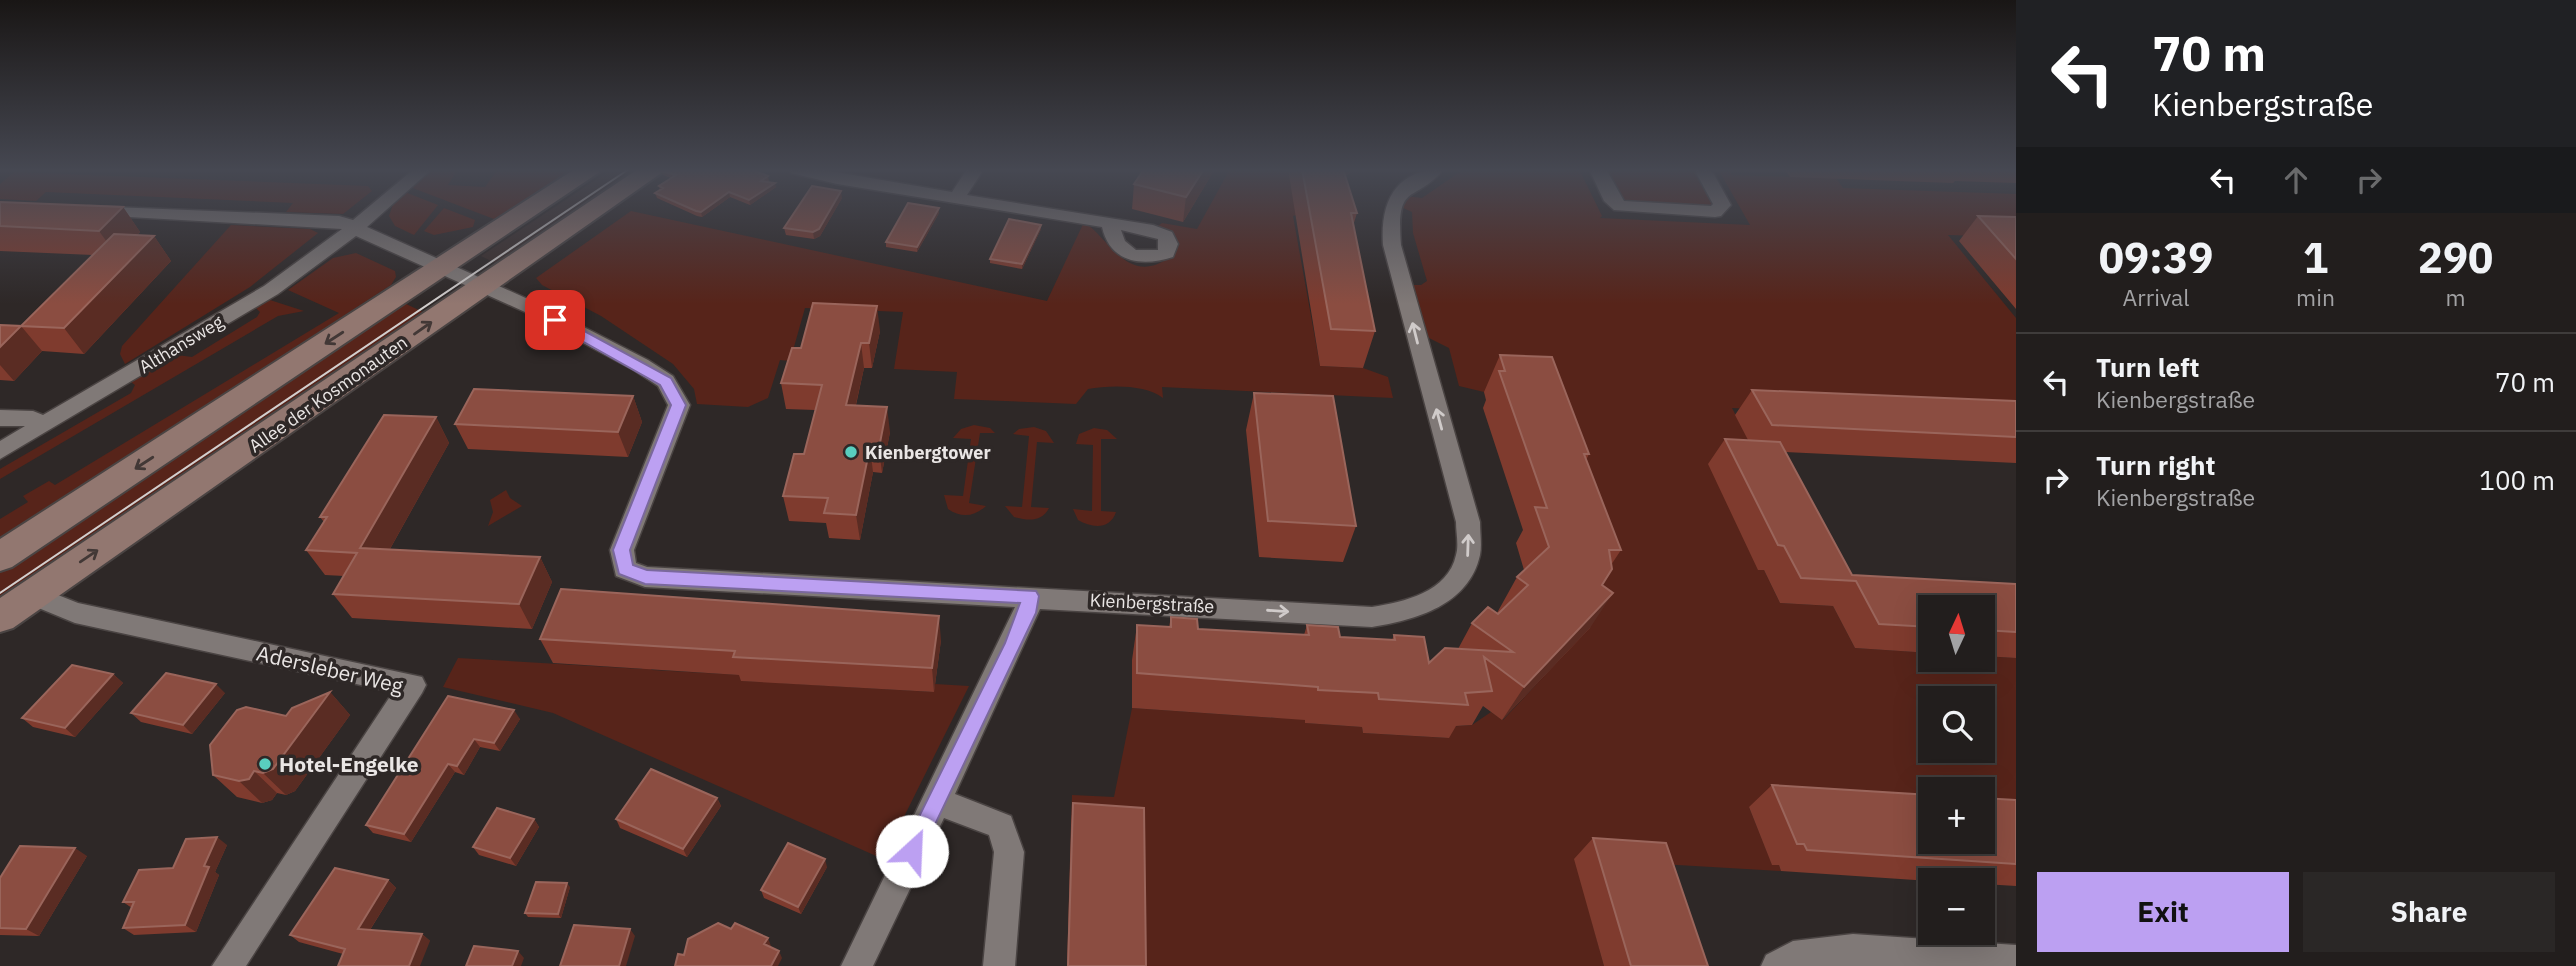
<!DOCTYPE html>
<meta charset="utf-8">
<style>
:root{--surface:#221e1d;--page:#2a2726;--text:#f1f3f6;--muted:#a2a2a4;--line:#3f3c3b;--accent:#bca0f2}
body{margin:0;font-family:"IBM Plex Sans",sans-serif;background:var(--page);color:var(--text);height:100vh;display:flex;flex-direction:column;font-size:26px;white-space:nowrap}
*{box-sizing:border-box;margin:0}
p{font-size:23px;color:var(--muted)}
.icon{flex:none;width:38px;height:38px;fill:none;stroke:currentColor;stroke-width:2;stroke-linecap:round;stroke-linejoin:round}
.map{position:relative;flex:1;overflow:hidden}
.panel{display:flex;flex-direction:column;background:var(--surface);width:560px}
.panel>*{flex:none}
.guide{background:#202124;color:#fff;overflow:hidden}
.needle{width:46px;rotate:4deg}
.fabs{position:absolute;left:1918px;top:595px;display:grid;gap:14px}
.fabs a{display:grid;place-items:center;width:77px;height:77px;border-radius:0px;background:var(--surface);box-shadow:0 7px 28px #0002,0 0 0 2px var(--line);font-size:35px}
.pin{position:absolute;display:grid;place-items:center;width:60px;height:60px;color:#fff;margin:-30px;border-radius:14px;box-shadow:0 4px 10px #0006}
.me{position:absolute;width:77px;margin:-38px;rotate:25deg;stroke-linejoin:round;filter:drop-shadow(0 0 5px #0008)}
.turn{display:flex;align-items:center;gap:24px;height:147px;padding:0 21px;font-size:32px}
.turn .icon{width:91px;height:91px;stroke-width:2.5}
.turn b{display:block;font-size:49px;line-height:60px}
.lanes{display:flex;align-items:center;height:66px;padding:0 21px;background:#0003;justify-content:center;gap:35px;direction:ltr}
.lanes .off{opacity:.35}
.eta{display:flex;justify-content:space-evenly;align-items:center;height:119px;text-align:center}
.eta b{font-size:42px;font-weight:700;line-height:49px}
.action{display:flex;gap:14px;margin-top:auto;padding:14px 21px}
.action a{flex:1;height:80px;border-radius:0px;background:var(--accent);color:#111;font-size:28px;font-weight:700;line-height:80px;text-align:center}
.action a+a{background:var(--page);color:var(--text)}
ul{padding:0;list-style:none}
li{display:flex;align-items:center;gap:21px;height:98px;padding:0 21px;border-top:2px solid var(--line)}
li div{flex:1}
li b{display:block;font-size:26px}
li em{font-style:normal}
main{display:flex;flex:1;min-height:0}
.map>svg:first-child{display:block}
.built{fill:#3b2e2c}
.green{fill:#57241a;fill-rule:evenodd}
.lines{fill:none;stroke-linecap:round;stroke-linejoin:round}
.street-casing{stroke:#4a4443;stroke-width:3}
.secondary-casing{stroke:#4a4443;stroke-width:4}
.street{fill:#807977;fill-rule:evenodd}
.secondary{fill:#927770;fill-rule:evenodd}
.tram{stroke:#d3cfce;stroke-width:2}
.wall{fill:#7f3b2e}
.shaded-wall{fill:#5a2c23}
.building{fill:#8b4d41;stroke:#9a655b;stroke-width:2}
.oneway{stroke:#423836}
.oneway2{stroke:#d0cbca}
.route{fill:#bca0f2;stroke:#7a689d;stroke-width:2}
.poi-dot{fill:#59cebe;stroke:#2e2827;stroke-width:2.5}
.labels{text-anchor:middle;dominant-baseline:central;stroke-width:7;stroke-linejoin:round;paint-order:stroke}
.street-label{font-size:18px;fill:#eae6e5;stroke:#2e2827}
.poi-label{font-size:18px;font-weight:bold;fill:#eae6e5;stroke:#2e2827;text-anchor:start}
.near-street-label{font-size:21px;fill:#eae6e5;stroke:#2e2827}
.near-poi-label{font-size:21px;font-weight:bold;fill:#eae6e5;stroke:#2e2827;text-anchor:start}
</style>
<main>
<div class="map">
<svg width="2016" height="966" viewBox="0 0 2016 966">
<rect width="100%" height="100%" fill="#2e2827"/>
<path class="built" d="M612,169h22l-139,94 -14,-7z"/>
<path class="green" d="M431,169h27l-10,16 37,2 13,-18h74l-78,50 -84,-32z
M1230,169h72l-6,46 -3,1 27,150 43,2 25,9 5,21 -231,-11 1,11c-18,-14 -53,-13 -75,-9l-12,15 -122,-5 3,-27 -63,-3 9,-57 -98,-4 -15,53 -10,-1 -12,38 -20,9 -51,-3 -3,-15 -21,-25 -72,-48 -59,-31 -6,-7 95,-67 416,90 37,-79c26,17 44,65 86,35l-4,-26 -8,-5 4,-3 35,6z
M1464,169h115l23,47 -2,2 150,7 -32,-56h10l4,6 104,3 7,10 173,6v43l-68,-2 68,83v103l-284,-13 22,43 10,119 16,33 53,3 22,42 75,5v7h53v-4l33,2v165l-33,-2v-32h-53v29l-181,-11 23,57 7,1 2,6 -206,-12 29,107h-463l-70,-141 1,-30 42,2 18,-89 142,10h30l2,5 56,4 1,6 85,5 -2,-11 26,-2 19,-13 12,8 86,-92 -105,-236 -25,-6 -10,-38 -22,-11 -15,-52h9l6,-4 -14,-48 -1,-21 -11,-5 5,-11 16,2zM1930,698h53v53h-53z
M1600,169h96l19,32 -2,6 -92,-5z
M14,172l354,14 4,5 -29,23 -57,-2 7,-9 -247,-11 -10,9 -36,-2v-15z
M405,192l33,13 -24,30 -19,-9 -6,-10 5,-15z
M444,208l31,12 -2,7 -39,8 -10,-4z
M231,225l79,4 8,4 -68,54 -125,77 -5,-10 2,-8z
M356,253l39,18 1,6 -5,8 -391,254v-20l28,-17 -5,-6 26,-15 6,4 284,-172 -51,-23 45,-32z
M270,300l34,11 -26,5 -278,163v-10l131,-76 4,-8 -4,-3 46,-27 15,2 65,-40 3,-5 -5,-5z
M402,302l27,13 -429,292v-39z
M974,425l16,3 5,5h-15l-11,70 17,3c-12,11 -25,12 -38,3l-4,-14 19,1 8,-57 -18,-1 8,-9z
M1034,427l12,4 8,12 -17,-1 -6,65 18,1c-7,14 -21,13 -35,9l-9,-11 17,1 7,-71 -16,-2 6,-5z
M1094,428l13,2 10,9h-16v72l15,1c-6,18 -24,16 -38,8l-5,-11 19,2 1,-66 -17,-1 3,-10z
M506,490l4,8 12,8 -34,20 5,-14 -3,-12z
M458,658l184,11 2,-5 8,6 90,5 -1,6 27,1 2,-5 10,6 153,9 2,-8 34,2 -86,173 -330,-146 -110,-26z"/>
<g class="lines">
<g class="street-casing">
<path id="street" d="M414,169h18l-65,58 172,77 109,56 25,16 17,29 -56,145 2,13 11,4 725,40c32,-5 76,-15 84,-52 3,-10 0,-22 0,-33l-73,-277c-3,-44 13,-76 61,-76 -30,36 -48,11 -43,76l79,277c0,11 2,23 0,33 -11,50 -64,65 -108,72l-332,-18 -85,185 56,22 13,36 -9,114h-32l11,-114 -5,-17 -45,-17 -71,148h-32l174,-359 -370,-20 -29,-11 -6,-26 58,-145 -10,-19 -24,-16 -109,-58 -169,-76 -78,58 -278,165v-18l25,-15h-25v-16l33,1 10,4 221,-129 78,-57 -248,-14 -6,-1 -3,-4 3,-4 251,10 14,4z
M789,169h29l134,23 15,-23h17l-17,26 186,30 19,7 6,12 -5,13c-31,10 -63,6 -71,-30l-265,-43 -46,-11zM1121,230l37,9v11h-22l-11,-9z
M1589,169h17l18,32 87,5 2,-2 -19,-35h17l20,36 -10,11 -6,1 -101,-7 -10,-9z
M33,585l45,18 344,74 4,8 -4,8 -176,273h-34l181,-274 -318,-69 -51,-21 -3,-7 3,-7z
M1853,934l163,11v21h-255l5,-11 27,-14z"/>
</g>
<g class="secondary-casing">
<path id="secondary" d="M575,169h29l-592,398 -12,4v-32z
M638,169h29l-654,459 -13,4v-34z"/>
</g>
<use href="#street" class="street"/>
<use href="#secondary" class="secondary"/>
<path class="tram" d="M0,593l629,-424"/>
</g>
<path class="wall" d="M1215,169l-32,53 -51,-13 2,-25z
M1290,169h66l-11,7 12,37 -4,13 22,105 -12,37 -43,-2 -31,-191z
M1784,169h232v14l-61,-2 -2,2 -163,-6z
M661,171l107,5 1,5 -1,1 8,5 -26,18 -20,-8 -28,20 -5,-1 -40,-18 -2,-5 5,-3 -1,-4 12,-8 -8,-3z
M842,198l-22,38 -6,3 -28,-4 -2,-7z
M0,202l123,5 17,25 -3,3 17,1 17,25 -87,93 -42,-3 -28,30 -14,-1v-55l21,1 72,-71 -93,-4z
M939,213l-22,39 -31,-5v-5z
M1978,216l38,1v92l-57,-68z
M1041,229l-19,40 -32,-6v-4z
M880,331l-8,37h-8l-8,37 34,27 -8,41 -9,-1 -13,68 -31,-2 -3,-15 -37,-2 -6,-25 21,-42 11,-44 -29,-1 -5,-26 20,-35z
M1500,355l89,99 -3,6 35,90 -10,15 -9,20 -12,43 -88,92 -19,-14 -11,19 -16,1 -7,12 -86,-5 -1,-6 -57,-4v-3l-173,-12v-48l5,-35 32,2 2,-10 27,12 106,6 3,-10 33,12 52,3 2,-5 35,28 29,-14 14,-26 26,-9 -1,-1 20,-36 7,-7 -8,-27 7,-13 -40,-122 3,-8 -2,-8z
M1752,390l264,11v62l-231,-11 67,123 164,9v74l-33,-2v-49h-53v46l-75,-5 -22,-42 -53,-3 -16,-33h-6l-50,-106 17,-25 23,1 -13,-25z
M1254,393l102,133 -13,36 -84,-5 -13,-127z
M633,396l9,26 -14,35 -160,-8 -13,-25z
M436,417l13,26 -59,106 150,8 12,25 -20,47 -180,-11 -19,-24 11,-18 -19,-1 -19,-25 18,-28 -4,-5z
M540,639l401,1 -7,52 -193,-11 -2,-6 -186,-12z
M113,674l10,9 -48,54 -42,-10 -11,-9z
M330,692l20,23 -55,76 -9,4 -9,-2 -5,7 -10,3 -25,-6 -24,-22 73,-59z
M225,693l-33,41 -51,-12 -10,-9z
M448,696l72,23 -20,32 -20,-4 -16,28 -9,-3 -44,70 -38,-9 -7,-8z
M1772,785l244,15v86l-33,-2v-4l-53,1 -149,-10 -2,-6h-7l-23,-58z
M717,798l4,8 -34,51 -67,-29 -4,-9z
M1073,803l73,163h-79l4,-141z
M534,819l5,8 -23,39 -37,-11 -6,-8z
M1593,838l115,128h-104l-30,-107z
M227,845l-12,27 4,3 -23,57 -62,3 -11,-7 9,-20 -9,-6 50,-34z
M87,856l-48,80 -39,-1v-57z
M827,867l-26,47 -37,-16 -3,-8z
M388,880l8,8 -26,42 52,4 8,7 -87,13 -44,-12 -9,-7z
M570,887l-9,31 -33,-1 -3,-4z"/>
<path class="shaded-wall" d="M1204,169h11l-32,53 3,-25z
M1333,169h23l-28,17z
M775,183l1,4 -26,18 -1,-5z
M841,191l1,7 -22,38 -6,3 -1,-7z
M729,192l1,5 -28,20 -1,-5z
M123,207l17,25 -23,24 -18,-25z
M939,208v5l-22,39v-5z
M1041,225v4l-19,40v-5z
M154,236l17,25 -87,93 -20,-26z
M877,306l3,25 -8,37 -3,-25z
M21,326l21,25 -28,30 -14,-16v-18z
M861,343l3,25 -14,62 -4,-25z
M633,396l9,26 -14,35 -10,-25z
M887,407l3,25 -8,41 -3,-25z
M436,417l13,26 -72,129 -17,-24z
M870,447l3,25 -13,68 -4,-25z
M540,557l12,25 -20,47 -13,-25z
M1613,593l-23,35 -88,92 22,-33z
M939,616l2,24 -7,52 -2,-24z
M113,674l10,9 -48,54 -10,-9z
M216,684l9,9 -33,41 -9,-9z
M330,692l20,23 -55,76 -9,4 -23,-22z
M514,710l6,9 -20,32 -6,-8z
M474,739l6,8 -16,28 -7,-9z
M448,764l7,8 -44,70 -7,-8z
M254,771l23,22 -5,7 -10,3 -23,-22z
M717,798l4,8 -34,51 -4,-8z
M534,819l5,8 -23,39 -6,-8z
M217,837l10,8 -12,27 4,3 -23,57 -11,-7 19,-59z
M75,848l12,8 -48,80 -13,-7z
M825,859l2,8 -26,47 -3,-7z
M388,880l8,8 -30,48 -8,-7z
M567,883l3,4 -9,31 -3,-4z
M630,929l5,7 -9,30h-7z
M422,934l8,7 -10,25h-11z
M768,938l3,8 -4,5 -3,-7z
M518,951l6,7 -3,8h-9z
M779,951l3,7 -4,8h-7z"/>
<path class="building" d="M662,169h88l18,7 -7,5 14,2 -26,17 -20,-8 -28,20 -5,-1 -41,-18 8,-5 -4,-2 17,-11 -15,-4z
M1144,169h60l-18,28 -52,-13z
M1302,169h41l14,44h-6l24,118 -44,-2z
M812,186l29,5 -22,38 -6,3 -29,-4z
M0,202l123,5 -24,24 -99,-5z
M908,203l31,5 -22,39 -31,-5z
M1978,216l38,1v42z
M1009,219l32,6 -19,39 -32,-5z
M114,234l40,2 -90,92 -43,-2z
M813,303l64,3 -8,37h-8l-15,62 41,2 -8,41 -9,-1 -14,68 -32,-2 4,-15 -45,-2 11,-42h10l18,-69 -41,-2 11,-35h9z
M0,325l21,1 -21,21z
M1500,355l52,2 37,97h-5l37,96h-12l3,19 -10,16 11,8 -89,94 -40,-30 8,34 -27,2 3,12 -89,-6 -1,-6 -60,-3v-3l-181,-14v-48l34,2v-10l26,2 1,10 111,6 -2,-10 31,2 2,10 55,3 -1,-5 30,2 5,26 16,-15 68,4 -41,-29 16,-16 10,7 30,-29 -11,-8 32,-30 -14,-40 12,1 -48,-137h6z
M474,389l159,7 -15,36 -163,-8z
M1752,390l264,11v36l-244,-12z
M1254,393l79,3 23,130 -88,-5z
M384,415l52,2 -76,131 180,9 -21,47 -186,-10 24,-41 -51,-3 21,-33h-7z
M1725,439l55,3 72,133 164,9v48l-33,-2v-23h-53v20l-51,-3 -23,-43 -55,-3 -17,-32 -6,-1z
M561,589l378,27 -7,52 -199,-11 2,-6 -195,-12z
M72,665l41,9 -48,54 -43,-10z
M166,673l50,11 -33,41 -52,-12z
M330,692l-57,77 -10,4 -9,-2 -5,8 -10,2 -26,-6 -3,-30 27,-35 9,-3 40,9 6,-8z
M448,696l66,14 -20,33 -20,-4 -17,27 -9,-2 -44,70 -38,-9z
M651,769l66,29 -34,51 -67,-30z
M1772,785l158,10v47h53v-44l33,2v64l-209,-14 -3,-6h-7z
M1073,803l71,5 2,158h-78z
M497,808l37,11 -24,39 -37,-11z
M217,837l-13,29 5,1 -24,58 -62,3 11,-26h-11l16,-32 34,-2 13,-29z
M1593,838l73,5 42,123h-77z
M788,843l37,16 -27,48 -37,-17z
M20,846l55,2 -49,81 -26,-1v-50z
M335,868l53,12 -30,49 64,5 -13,32h-71l7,-17 -55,-14z
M536,882l31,1 -9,31 -33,-1z
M718,923l13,6 4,-6 33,15 -4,6 15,7 -8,15h-96l3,-12 6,1 4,-16z
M574,925l56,4 -11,37h-59z
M474,946l44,5 -6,15h-46z"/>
<defs><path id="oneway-shaft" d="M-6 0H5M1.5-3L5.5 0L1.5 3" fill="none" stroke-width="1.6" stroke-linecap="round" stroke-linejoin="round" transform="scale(1.75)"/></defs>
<g class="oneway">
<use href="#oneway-shaft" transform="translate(423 328) rotate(-35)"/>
<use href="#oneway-shaft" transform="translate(334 338) rotate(147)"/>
<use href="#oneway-shaft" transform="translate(144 463) rotate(147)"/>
<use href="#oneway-shaft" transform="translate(89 556) rotate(-34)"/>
</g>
<g class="oneway2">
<use href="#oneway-shaft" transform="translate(1415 333) rotate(-104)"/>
<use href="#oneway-shaft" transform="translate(1439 419) rotate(-105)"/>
<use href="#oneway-shaft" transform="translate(1468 545) rotate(-88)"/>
<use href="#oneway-shaft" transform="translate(1278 611) rotate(4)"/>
</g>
<linearGradient id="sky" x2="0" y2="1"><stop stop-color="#191615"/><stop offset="0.56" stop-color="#464852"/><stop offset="1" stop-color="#464852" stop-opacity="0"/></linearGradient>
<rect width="2016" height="304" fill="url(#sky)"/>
<path class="route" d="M555,315l116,63 15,27 -56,145 3,15 14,5 389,21 3,5 -3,17 -117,245 -7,3 -7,-3 -3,-7 103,-208 15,-40 -375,-19 -26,-10 -6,-24 58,-145 -11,-20 -110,-62v-6z"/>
<g class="poi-dot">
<circle cx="851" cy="452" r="7"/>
<circle cx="265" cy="764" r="7"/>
</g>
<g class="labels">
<g class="street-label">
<text transform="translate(181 344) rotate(-31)">Althansweg</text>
<text transform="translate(328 394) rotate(-35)">Allee der Kosmonauten</text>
<text transform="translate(1152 603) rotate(3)">Kienbergstraße</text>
</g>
<g class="poi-label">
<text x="865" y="452">Kienbergtower</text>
</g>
<g class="near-street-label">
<text transform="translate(330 669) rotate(13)">Adersleber Weg</text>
</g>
<g class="near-poi-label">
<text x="279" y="764">Hotel-Engelke</text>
</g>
</g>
</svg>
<div class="fabs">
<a><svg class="needle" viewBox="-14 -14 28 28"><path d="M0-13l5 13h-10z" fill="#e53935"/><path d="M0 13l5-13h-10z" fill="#a2a2a4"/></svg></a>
<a><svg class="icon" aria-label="search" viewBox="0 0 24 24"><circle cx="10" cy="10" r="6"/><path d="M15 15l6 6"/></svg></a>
<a>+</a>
<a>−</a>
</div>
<div class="pin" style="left:555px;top:320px;background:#d93025"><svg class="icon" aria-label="arrive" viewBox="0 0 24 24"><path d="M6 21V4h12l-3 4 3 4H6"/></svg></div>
<svg class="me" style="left:912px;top:851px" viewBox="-20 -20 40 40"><circle r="19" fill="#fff"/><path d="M0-13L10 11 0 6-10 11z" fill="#bca0f2"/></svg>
</div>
<section class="panel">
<div class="guide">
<div class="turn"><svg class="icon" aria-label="left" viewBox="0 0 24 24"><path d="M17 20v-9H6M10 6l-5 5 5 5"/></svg><div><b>70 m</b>Kienbergstraße</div></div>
<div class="lanes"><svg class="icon" aria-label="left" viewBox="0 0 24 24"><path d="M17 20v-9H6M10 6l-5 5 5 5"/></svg><svg class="icon off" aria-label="ahead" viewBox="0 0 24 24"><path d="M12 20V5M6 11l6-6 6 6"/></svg><svg class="icon off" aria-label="right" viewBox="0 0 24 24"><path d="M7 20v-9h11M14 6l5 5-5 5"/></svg></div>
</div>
<div class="eta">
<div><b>09:39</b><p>Arrival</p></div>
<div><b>1</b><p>min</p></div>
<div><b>290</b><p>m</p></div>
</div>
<ul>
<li><svg class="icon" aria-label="left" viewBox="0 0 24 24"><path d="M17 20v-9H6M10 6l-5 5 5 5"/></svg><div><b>Turn left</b><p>Kienbergstraße</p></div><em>70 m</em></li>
<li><svg class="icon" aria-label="right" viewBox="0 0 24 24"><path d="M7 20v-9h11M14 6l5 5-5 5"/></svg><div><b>Turn right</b><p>Kienbergstraße</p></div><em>100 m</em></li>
</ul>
<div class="action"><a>Exit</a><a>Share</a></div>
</section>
</main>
